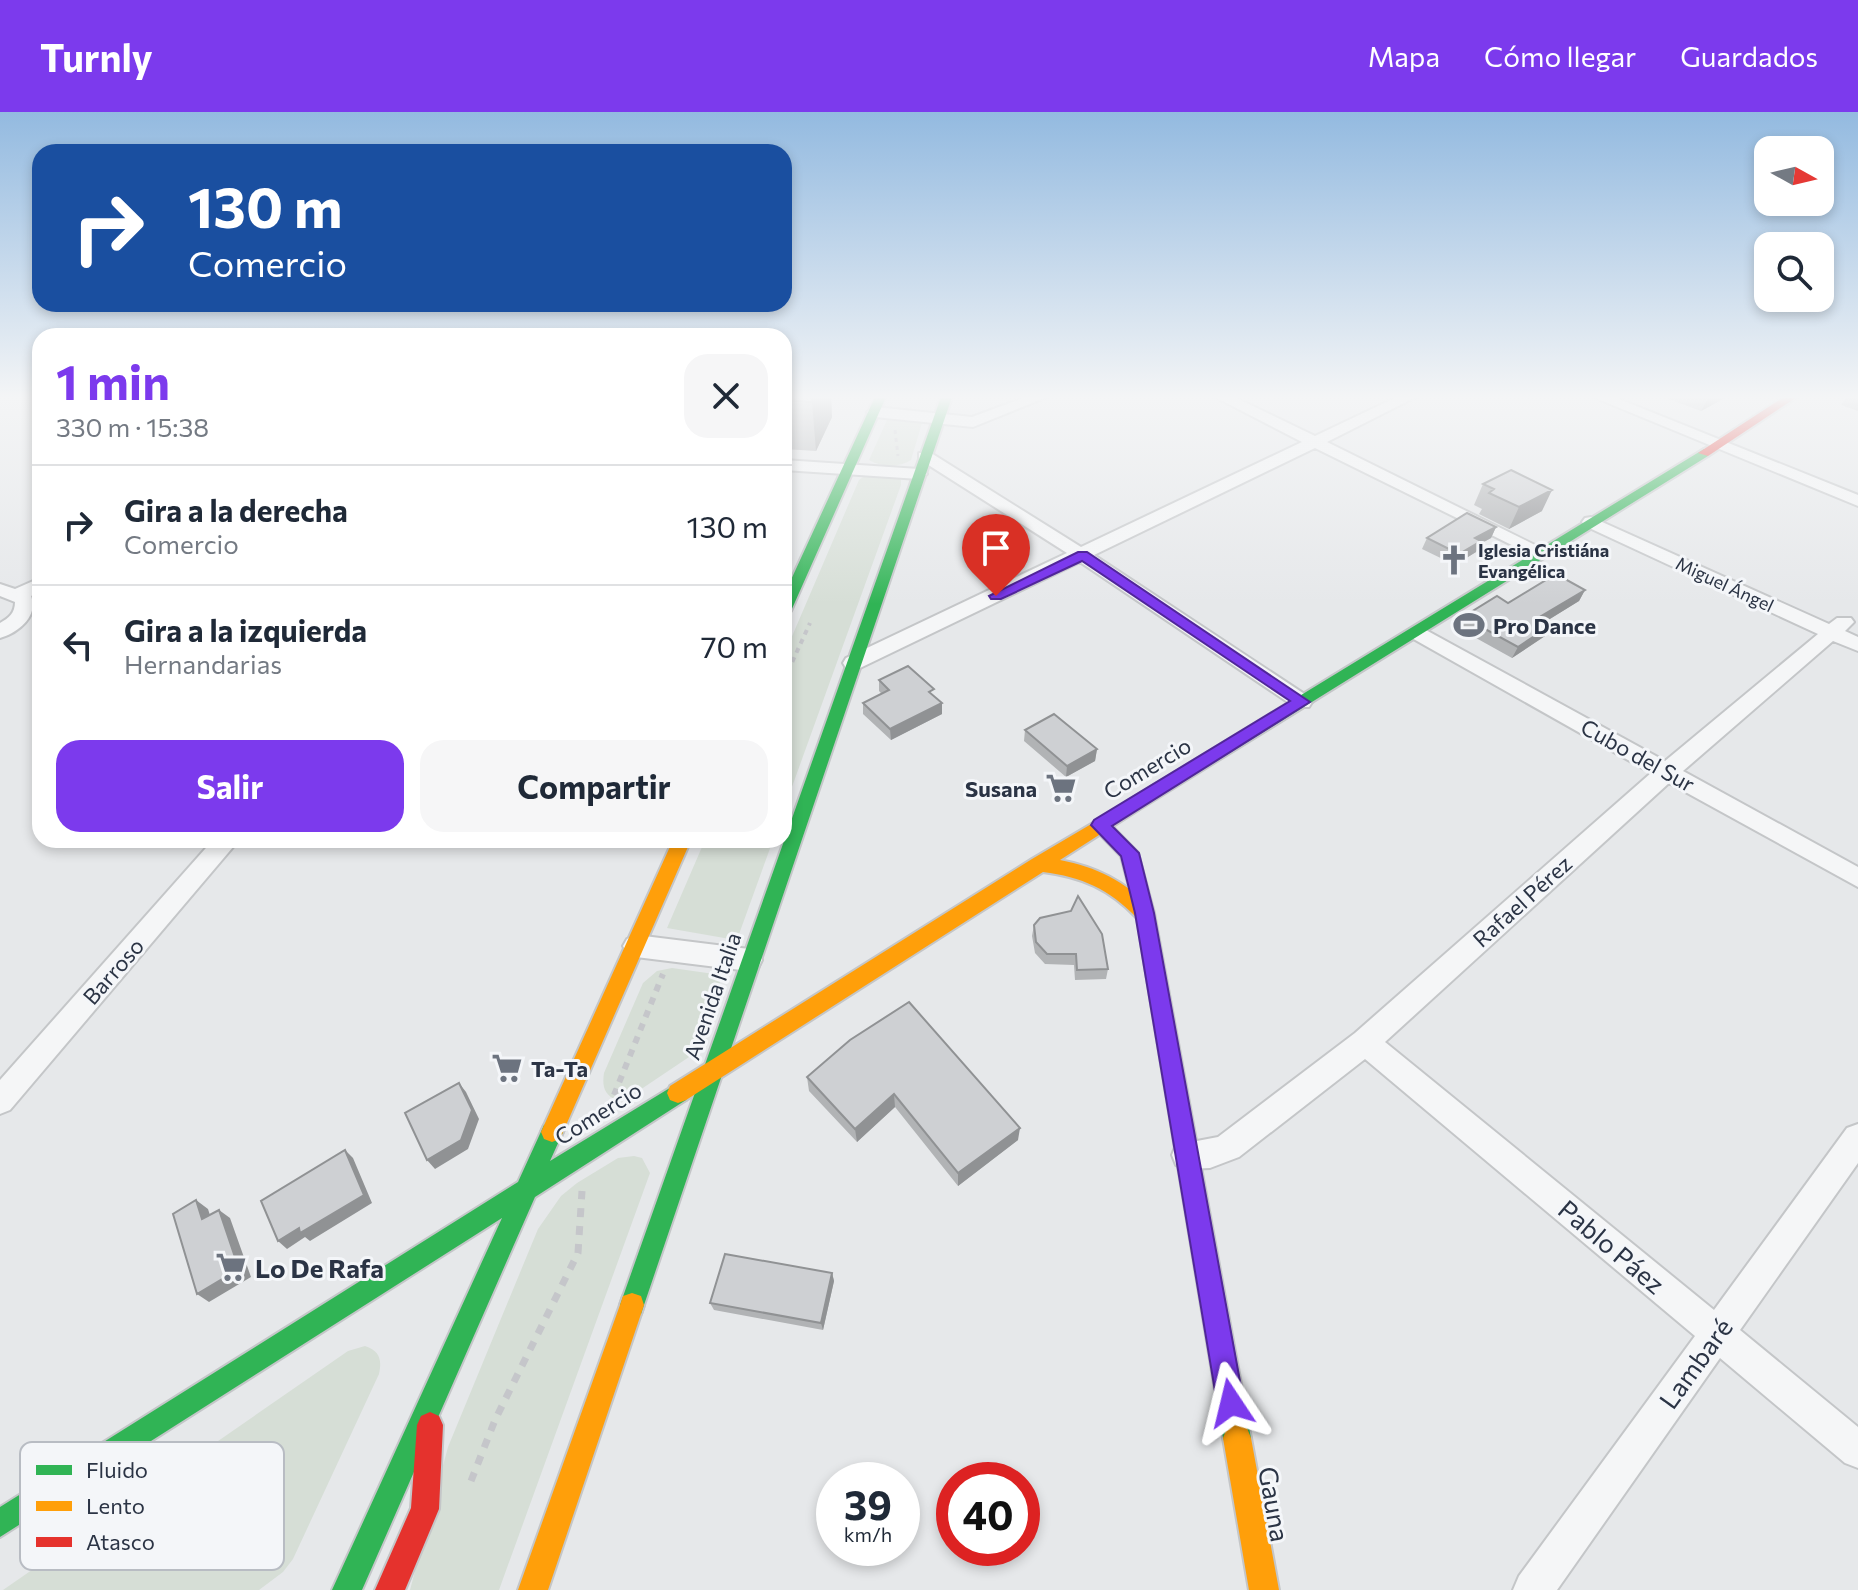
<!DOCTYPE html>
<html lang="es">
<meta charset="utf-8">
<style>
:root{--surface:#fff;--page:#f6f6f7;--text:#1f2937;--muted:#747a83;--line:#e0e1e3;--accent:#7c3aed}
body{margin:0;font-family:Commissioner,sans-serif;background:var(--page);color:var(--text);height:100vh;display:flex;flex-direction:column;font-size:30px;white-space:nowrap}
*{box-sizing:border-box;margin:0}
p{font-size:26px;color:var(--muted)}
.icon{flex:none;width:44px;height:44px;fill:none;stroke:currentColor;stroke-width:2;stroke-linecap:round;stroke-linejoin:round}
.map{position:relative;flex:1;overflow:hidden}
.sheet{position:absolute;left:32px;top:216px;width:760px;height:520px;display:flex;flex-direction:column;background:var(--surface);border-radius:24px;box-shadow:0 4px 12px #0003}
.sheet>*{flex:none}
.guide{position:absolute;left:32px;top:32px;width:760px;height:168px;border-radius:24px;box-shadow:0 4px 12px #0003;background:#1a4fa0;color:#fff;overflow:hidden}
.needle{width:52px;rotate:98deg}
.tools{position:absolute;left:1754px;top:24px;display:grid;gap:16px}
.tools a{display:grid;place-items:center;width:80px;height:80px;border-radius:16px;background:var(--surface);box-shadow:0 4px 12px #0003;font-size:40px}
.speed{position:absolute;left:816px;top:1350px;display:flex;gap:16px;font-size:40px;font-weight:700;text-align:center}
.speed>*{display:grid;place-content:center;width:104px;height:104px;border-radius:50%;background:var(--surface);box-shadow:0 4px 12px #0003;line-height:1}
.speed small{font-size:20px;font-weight:400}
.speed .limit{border:12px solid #d22;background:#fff;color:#111}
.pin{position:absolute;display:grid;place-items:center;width:68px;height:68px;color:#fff;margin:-82px -34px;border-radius:50% 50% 50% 0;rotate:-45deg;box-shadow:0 0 8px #0007}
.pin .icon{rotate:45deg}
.me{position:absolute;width:88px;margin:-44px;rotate:350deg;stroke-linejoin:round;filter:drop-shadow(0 0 6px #0008)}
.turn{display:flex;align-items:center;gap:28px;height:168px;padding:0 24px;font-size:36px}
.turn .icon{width:104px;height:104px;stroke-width:2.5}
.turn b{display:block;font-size:56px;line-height:68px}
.round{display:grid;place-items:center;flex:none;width:84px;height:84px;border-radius:24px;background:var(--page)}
.summary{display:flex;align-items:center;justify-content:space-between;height:136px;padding:0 24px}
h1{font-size:48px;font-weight:700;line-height:60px;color:var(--accent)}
.action{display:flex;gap:16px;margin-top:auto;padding:16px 24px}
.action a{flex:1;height:92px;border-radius:24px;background:var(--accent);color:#fff;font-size:32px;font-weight:700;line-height:92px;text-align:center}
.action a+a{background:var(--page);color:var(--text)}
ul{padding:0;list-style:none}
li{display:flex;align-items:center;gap:24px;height:120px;padding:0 24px;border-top:2px solid var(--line)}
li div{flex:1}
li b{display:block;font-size:30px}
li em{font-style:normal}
header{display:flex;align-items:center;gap:48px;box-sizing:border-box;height:112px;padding:0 40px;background:var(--accent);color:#fff}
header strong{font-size:38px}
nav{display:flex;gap:44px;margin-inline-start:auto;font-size:28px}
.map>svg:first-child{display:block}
.green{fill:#d6ded6}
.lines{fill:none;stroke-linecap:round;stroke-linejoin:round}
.street-casing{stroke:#c4c6c8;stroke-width:4}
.fast-casing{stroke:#c4c6c8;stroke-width:4}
.slow-casing{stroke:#c4c6c8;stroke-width:4}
.jam-casing{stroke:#c4c6c8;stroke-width:4}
.path-far3{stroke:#c5c6ca;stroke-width:3;stroke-dasharray:4 4;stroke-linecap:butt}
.path-far2{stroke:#c5c6ca;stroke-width:4;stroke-dasharray:5 5;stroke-linecap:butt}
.path-far1{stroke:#c5c6ca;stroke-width:6;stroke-dasharray:7 7;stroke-linecap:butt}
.path{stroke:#c5c6ca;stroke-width:7;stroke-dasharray:9 9;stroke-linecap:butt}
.street{fill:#f5f6f7;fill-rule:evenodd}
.fast{fill:#30b455;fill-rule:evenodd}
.slow{fill:#ff9f0a;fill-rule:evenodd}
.jam{fill:#e5322d;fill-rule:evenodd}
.wall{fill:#b1b3b5}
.shaded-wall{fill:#909294}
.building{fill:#ced0d3;stroke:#909294;stroke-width:2}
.route{fill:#7c3aed;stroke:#51269a;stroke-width:2}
.labels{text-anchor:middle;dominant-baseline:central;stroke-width:6;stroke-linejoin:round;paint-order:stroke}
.far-poi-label{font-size:18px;font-weight:bold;fill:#2b3445;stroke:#f4f6f9;text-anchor:start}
.far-street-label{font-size:18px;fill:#2b3445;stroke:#f4f6f9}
.poi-label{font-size:22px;font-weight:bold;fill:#2b3445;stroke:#f4f6f9;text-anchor:start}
.street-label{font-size:22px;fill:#2b3445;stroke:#f4f6f9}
.near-street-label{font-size:26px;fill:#2b3445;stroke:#f4f6f9}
.near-poi-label{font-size:26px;font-weight:bold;fill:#2b3445;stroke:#f4f6f9;text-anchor:start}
.key{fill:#f4f6f9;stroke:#b8bcc3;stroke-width:2}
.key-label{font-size:22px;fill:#2b3445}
</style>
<header>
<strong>Turnly</strong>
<nav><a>Mapa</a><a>Cómo llegar</a><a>Guardados</a></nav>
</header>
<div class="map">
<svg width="1858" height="1478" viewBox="0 0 1858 1478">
<rect width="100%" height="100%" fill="#e6e8ea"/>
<path class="green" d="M887,308l35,3 -11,37c-12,8 -30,7 -42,0z
M866,363l31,2 4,3v5l-117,324v-154l75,-175z
M705,728h68l-35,97 -8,2 -63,-11z
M672,856l49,7 -2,13 -27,67 -67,45h-8c-13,-5 -15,-14 -13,-27l39,-90 14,-12z
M634,1044l8,2 8,15 -151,417h-89l38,-143 90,-218 23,-33 16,-13 41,-25z
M365,1234c15,5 17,14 14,28l-86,185 -10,13 -24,18h-256l345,-239z"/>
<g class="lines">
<g class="street-casing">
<path id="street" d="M1026,285h21l-74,30 -98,-10 -8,-5 8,-5 97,10z
M1215,285h19l81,39 82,-39h19l-89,45 224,111 -9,5 -6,-1 -221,-109 -221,107 215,142 3,5 -3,5h-14l-215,-145 -220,106h-14l-3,-5 3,-5 221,-105 -148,-94v-6h12l150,94 221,-105z
M1593,285h21l244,98v11z
M784,348l135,9 8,5 -8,5 -135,-9z
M1591,405l238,107 8,-6h14l3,4 -9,9 13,6v14l-25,-10 -150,130 175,96v20l-189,-104 -284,259 329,268 133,-182 11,-4v39l-118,167 118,97v41l-13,-5 -125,-105 -163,232h-44l6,-14 176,-240 -330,-277 -126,98 -29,11 -23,1 -11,-4 -4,-10 4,-10 42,-8 137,-104 296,-260 -241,-136 -3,-4 3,-4h14l241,132 153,-127 -233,-108 -3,-4 3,-4z
M40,466v13l-9,5c8,20 -13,37 -31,42v-15c9,-5 15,-10 15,-21l-15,-6v-12l15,5z
M213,728h26l-229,270 -10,4v-34z
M636,823l113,14 9,3 4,8 -4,8 -9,3 -113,-14 -9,-4 -4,-7 4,-7z"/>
</g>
<g class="fast-casing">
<path id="fast" d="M875,285h11l-95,214 -7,4v-20z
M941,285h11l-308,908 -3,9 -9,3 -9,-3 -3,-9z
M1704,337l4,1v6l-570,354h-12l-3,-4 3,-4z
M1100,707l6,1 32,33 16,60 97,525 -4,10 -10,4 -10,-4 -4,-10 -87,-525 -15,-57 -30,-31z
M678,971l8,3 3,7 -3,7 -151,97 -173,393h-30l170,-372 -502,319v-30l518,-325 26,-57 8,-3 8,3 3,7 -13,29z"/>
</g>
<g class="slow-casing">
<path id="slow" d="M1132,688l9,6 -3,4 -78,50c37,7 64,21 91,48l2,5 -2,5h-14c-28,-29 -55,-41 -94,-46l-357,228 -8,3 -8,-3 -3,-7 3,-7 362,-227z
M673,728h18l-131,299 -8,3 -8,-3 -3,-7z
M632,1181l9,3 3,9 -96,285h-30l102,-285 3,-9z
M1237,1312l10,4 4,10 28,152h-30l-26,-152 4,-10z"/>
</g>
<g class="jam-casing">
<path id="jam" d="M1784,285h13l-89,59 -10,-3z
M430,1300l9,4 4,9 -4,84 -34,81h-30l36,-82 6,-83 4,-9z"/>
</g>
<path class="path-far3" d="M895,318l3,26"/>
<path class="path-far2" d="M784,568l26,-57"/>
<path class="path-far1" d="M614,983l49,-121"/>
<path class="path" d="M471,1369l24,-61 83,-167 4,-62"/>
<use href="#street" class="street"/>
<use href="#fast" class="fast"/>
<use href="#slow" class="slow"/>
<use href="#jam" class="jam"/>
</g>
<path class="wall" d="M784,285h47l1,20 -16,34 -32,-2z
M1663,285h64l-26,14z
M1847,285h11v14l-17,-6z
M1483,372l59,27 -33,18 -30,-15 3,-5 -8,-4z
M1496,415l-5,11 -11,6 -4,8 -21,13 -33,-16 5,-11z
M1585,478l-6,11 -34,21 6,3 -6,11 -33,22 -54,-30 5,-11z
M879,568l55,16 8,18 -51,26 -28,-26v-11l19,-9 -3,-3z
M1025,618l72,19 -2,12 -29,16 -42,-36z
M1034,813l74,44 -2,10 -31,1 -1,-15 -29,-1 -10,-11 -3,-17z
M850,928l168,100 -60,46 -63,-79 -38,35 -48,-51 -2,-14z
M832,1161l2,8 -11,49 -109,-20 -4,-7z"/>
<path class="shaded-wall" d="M814,285h17l1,20 -16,34 -4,-49z
M1709,285h18l-26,14z
M1552,378l-10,21 -33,18 10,-22z
M1496,415l-5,11 -11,6 -4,8 -21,13 4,-11 16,-16z
M1585,478l-6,11 -47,29 6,-12z
M1551,513l-6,11 -33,22 6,-11z
M942,591v11l-51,26 -1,-11z
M1097,637l-2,12 -29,16 1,-11z
M459,971l7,9 13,27 -11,30 -33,20 -8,-9z
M894,982l1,13 -38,35 -2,-13z
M1020,1016l-2,12 -60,46v-13z
M345,1038l8,8 19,45 -62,38 -5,-4 -18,12 -9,-8 21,-13z
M196,1088l12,9 6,19 -12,-9z
M219,1098l11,8 21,59 -42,25 -12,-8z
M832,1161l2,8 -11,49 -2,-7z"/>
<path class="building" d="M784,285h30l-2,5 -28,-2z
M1511,358l41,20 -33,17 -30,-14 5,-4 -11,-5z
M1467,401l29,14 -21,11 6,3 -22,13 -32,-16z
M1556,462l29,16 -47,28 13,7 -33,22 -55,-30 34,-21 11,7z
M908,554l26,23 -5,3 13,11 -52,26 -27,-26 26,-13 -10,-10z
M1054,602l43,35 -30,17 -42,-36z
M1078,784l24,38 6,35 -31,1 -1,-16h-29l-11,-12 -2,-17 6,-7 31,-7z
M909,890l111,126 -62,45 -64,-79 -39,35 -48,-52 43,-37z
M459,971l13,27 -11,30 -34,20 -22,-47z
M345,1038l19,45 -64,38 -1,-5 -21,13 -17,-40z
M196,1088l6,19 17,-9 20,59 -42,25 -24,-80z
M725,1142l107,19 -11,50 -111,-20z"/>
<linearGradient id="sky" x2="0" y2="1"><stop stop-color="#93bae0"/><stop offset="0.58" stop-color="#f4f5f6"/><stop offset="1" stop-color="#f4f5f6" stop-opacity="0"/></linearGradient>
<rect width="1858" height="492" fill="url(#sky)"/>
<path class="route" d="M1078,440h9l223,150 -198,124 27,27 15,60 90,490 -4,10 -9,4 -10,-4 -4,-10 -82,-490 -14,-57 -30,-31 3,-5 196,-119 -208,-140 -81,38h-10l-2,-3z"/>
<defs>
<g id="church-bare" transform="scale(2.4)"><path d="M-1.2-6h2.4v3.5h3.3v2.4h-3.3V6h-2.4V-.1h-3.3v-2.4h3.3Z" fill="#6c737f" stroke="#f4f6f9" stroke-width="2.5" paint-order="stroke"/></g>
<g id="stadium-bare" transform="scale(2.4)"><path d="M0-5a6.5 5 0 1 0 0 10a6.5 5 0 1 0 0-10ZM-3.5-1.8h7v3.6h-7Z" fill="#6c737f" stroke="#f4f6f9" stroke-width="2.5" paint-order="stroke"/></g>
<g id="supermarket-bare" transform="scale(2.4)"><path d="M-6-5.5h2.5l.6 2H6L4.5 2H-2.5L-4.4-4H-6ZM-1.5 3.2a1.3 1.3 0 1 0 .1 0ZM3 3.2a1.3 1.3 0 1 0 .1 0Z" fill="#6c737f" stroke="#f4f6f9" stroke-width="2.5" paint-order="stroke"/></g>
</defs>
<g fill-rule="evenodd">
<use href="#church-bare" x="1454" y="448"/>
<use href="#stadium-bare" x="1469" y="513"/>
<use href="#supermarket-bare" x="1061" y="676"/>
<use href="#supermarket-bare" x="507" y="956"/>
<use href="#supermarket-bare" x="231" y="1155"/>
</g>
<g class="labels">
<g class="far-poi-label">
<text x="1478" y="438">Iglesia Cristiána<tspan x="1478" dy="21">Evangélica</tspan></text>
</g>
<g class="far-street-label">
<text transform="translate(1725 472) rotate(25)">Miguel Ángel</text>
</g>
<g class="poi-label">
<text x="1493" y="513">Pro Dance</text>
<text x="1037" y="676" text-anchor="end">Susana</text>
<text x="531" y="956">Ta-Ta</text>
</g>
<g class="street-label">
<text transform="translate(1638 643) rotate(29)">Cubo del Sur</text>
<text transform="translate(1147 656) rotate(-31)">Comercio</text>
<text transform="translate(1522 789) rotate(-42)">Rafael Pérez</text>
<text transform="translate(113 859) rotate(-49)">Barroso</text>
<text transform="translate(712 884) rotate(-71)">Avenida Italia</text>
<text transform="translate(598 1001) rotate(-32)">Comercio</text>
</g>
<g class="near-street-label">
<text transform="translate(1612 1134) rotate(40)">Pablo Páez</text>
<text transform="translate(1695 1251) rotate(-54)">Lambaré</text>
<text transform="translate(1275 1392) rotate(80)">Gauna</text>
</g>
<g class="near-poi-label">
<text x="255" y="1155">Lo De Rafa</text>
</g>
</g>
<rect x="20" y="1330" width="264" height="128" rx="12" class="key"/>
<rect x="36" y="1353" width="36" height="10" fill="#30b455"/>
<rect x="36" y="1389" width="36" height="10" fill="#ff9f0a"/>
<rect x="36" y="1425" width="36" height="10" fill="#e5322d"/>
<g class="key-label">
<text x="86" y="1366">Fluido</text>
<text x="86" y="1402">Lento</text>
<text x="86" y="1438">Atasco</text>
</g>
</svg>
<div class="tools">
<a><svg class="needle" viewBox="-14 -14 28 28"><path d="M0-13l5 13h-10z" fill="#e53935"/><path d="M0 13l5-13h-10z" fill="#747a83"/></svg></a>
<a><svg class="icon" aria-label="search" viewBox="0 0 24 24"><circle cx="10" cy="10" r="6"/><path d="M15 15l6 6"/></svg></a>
</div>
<div class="speed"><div>39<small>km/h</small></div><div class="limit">40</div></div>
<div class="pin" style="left:996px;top:484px;background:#d93025"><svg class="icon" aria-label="arrive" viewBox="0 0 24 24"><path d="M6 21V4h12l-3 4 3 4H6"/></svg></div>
<svg class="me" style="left:1231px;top:1291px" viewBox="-20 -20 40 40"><path d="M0-17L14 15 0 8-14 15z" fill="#7c3aed" stroke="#fff" stroke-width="4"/></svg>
<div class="guide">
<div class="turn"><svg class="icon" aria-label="right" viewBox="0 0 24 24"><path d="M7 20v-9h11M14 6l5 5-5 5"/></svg><div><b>130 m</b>Comercio</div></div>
</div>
<section class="sheet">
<div class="summary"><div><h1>1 min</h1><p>330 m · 15:38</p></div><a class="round"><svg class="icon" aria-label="close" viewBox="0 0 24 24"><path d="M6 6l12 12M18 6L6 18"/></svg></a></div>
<ul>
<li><svg class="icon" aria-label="right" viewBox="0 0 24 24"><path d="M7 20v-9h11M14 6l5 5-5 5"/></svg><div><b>Gira a la derecha</b><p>Comercio</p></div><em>130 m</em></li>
<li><svg class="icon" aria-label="left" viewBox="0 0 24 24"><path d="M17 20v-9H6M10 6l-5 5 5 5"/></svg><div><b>Gira a la izquierda</b><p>Hernandarias</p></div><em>70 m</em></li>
</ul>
<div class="action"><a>Salir</a><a>Compartir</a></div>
</section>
</div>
